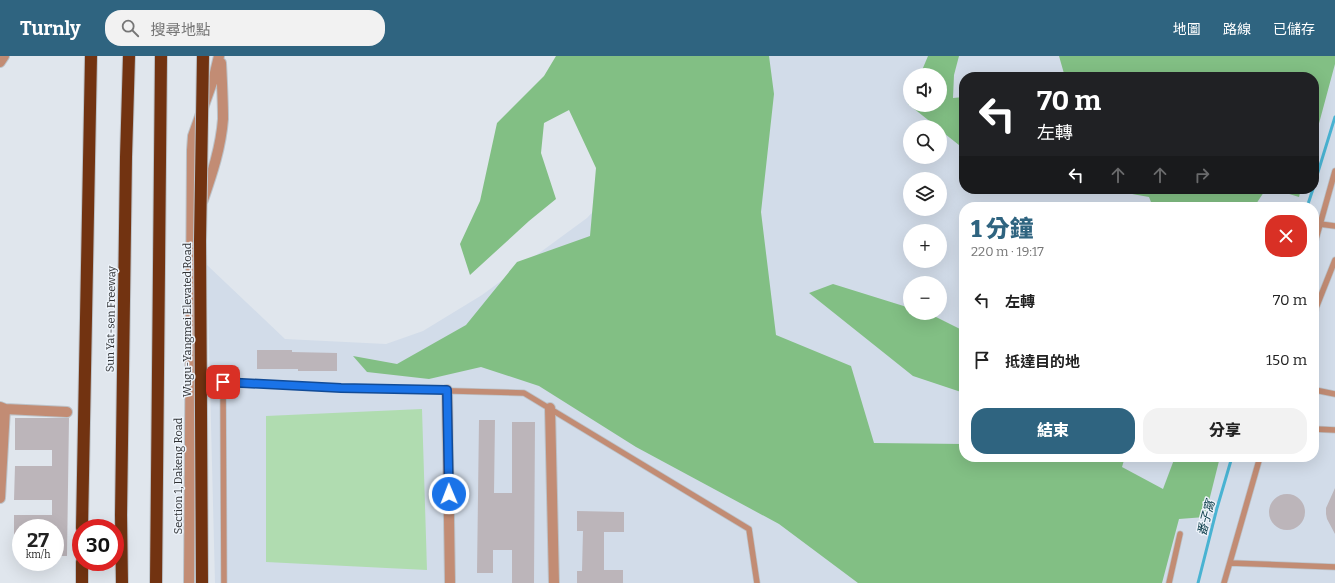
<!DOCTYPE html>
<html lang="zh-TW">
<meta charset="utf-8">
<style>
:root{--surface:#fff;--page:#f2f2f2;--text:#222;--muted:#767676;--accent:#2f6480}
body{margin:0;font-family:Bitter,"Noto Sans TC",serif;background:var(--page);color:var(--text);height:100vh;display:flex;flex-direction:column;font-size:15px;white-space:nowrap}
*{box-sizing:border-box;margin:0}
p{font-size:13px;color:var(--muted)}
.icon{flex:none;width:22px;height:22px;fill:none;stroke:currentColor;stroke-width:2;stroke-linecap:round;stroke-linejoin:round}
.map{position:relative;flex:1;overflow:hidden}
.panel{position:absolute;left:959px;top:146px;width:360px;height:260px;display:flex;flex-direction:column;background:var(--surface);border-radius:16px;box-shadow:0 4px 16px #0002}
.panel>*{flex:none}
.top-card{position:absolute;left:959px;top:16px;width:360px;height:122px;border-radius:16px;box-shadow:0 4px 16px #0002;background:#202124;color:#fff;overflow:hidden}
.fabs{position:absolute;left:903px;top:12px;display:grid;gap:8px}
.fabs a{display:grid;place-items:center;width:44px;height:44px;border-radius:50%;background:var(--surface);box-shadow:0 4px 16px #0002;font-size:20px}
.speed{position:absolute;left:12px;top:463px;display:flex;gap:8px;font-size:20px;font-weight:700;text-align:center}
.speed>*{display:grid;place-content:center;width:52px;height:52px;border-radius:50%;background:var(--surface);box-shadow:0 4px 16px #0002;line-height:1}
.speed small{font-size:10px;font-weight:400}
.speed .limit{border:6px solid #d22;background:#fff;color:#111}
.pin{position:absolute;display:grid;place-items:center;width:34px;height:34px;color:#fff;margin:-17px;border-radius:8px;box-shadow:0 2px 6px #0006}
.me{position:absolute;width:44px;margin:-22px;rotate:359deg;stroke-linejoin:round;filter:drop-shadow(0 0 3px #0008)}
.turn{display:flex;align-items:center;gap:14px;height:84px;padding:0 12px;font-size:18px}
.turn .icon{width:52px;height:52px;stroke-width:2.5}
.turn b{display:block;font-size:28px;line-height:34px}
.lanes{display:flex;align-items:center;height:38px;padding:0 12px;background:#0003;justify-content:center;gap:20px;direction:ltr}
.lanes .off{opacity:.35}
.round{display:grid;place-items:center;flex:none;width:42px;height:42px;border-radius:16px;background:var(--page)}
.head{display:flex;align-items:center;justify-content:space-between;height:68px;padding:0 12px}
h1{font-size:24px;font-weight:800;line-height:30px;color:var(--accent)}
.action{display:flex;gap:8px;margin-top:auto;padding:8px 12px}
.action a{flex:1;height:46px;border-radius:16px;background:var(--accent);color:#fff;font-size:16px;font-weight:800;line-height:46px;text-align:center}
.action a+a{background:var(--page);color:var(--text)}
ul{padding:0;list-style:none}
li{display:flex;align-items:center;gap:12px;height:60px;padding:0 12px}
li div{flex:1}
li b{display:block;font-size:15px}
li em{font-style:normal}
header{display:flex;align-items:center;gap:24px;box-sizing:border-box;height:56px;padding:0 20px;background:var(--accent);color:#fff}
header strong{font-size:19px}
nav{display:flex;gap:22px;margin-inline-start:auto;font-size:14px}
.search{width:280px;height:36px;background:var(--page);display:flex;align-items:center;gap:10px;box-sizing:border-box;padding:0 14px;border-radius:16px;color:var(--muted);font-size:15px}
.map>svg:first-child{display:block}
.built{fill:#d2dce9;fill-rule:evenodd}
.green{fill:#b0dcb0}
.forest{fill:#82bf84}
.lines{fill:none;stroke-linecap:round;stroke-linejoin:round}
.stream{stroke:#49b3d2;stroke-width:3}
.building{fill:#bcb5ba}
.service-casing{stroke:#bcc2c8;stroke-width:7}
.minor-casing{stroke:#bcc2c8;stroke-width:12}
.tertiary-casing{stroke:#bcc2c8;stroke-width:12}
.motorway-casing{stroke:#bcc2c8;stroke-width:14}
.service{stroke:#c28c74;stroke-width:5.5}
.minor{stroke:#c28c74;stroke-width:10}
.tertiary{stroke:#c28c74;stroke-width:10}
.motorway{stroke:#723311;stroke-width:12}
.motorway-bridge-casing{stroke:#bcc2c8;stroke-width:14;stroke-linecap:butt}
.motorway-bridge{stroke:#723311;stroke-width:12}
.route-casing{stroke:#114b97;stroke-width:10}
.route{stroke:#1a73e8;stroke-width:7}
.labels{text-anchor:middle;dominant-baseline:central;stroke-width:3;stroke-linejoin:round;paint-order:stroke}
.street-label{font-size:11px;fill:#2e3033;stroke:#edf3fa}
.water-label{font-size:12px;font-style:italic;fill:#0b3c49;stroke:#edf3fa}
</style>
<header>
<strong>Turnly</strong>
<div class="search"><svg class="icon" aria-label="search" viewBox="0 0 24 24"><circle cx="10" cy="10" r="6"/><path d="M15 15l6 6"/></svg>搜尋地點</div>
<nav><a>地圖</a><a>路線</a><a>已儲存</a></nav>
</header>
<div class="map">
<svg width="1335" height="527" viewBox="0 0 1335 527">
<rect width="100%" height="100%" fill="#e0e6ed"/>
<path class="built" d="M734,0h601v527h-1120l-8,-318 78,74 101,5 37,-13 59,-36 105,-77 144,-154zM910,19h30v30h-30zM964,21h350v112h-350zM910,71h30v30h-30zM910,123h30v30h-30zM964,151h350v250h-350zM910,175h30v30h-30zM910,227h30v30h-30z"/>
<path class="green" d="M422,353l5,161 -161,-8v-146z"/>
<path class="forest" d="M556,0h213l5,38 -13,118 15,123 75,31 23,77 90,1v13h161l-3,10 41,22 12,-32h45l-15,60 -26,2 -17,64h-304l-79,-59 -143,-77 -97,-61 -58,-19 -52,12 -62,-7 -14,-16 44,8 69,-39 51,-63 73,-26 6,-68 -27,-58 -25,13 -3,30 15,46 -27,22 -59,54 -10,-31 20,-43 17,-78 47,-47z
M928,0h31l-5,19 -1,23 11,-1v52l-24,-19v-3h-3l-29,-23 2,-4v5h30v-30h-20z
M1057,0h278v8l-21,78v-65h-249l-6,-21z
M1104,133h162l-12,18h-101l-4,-10z
M1273,133h28l-2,8z
M833,228l77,24v5l20,1 34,17v62l-51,-17 -104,-83z"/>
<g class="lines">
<path class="stream" d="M1314,129l21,-68
M1307,151l6,-18
M1198,527l19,-75 15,-51"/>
</g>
<path class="building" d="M257,294h35v2l45,1v18h-39v-2h-41z
M15,362h54l-2,138h-12v-28h-34v20h-7v-33h38v-15h-38l1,-34h37v-16h-37z
M479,364h16l-1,73h18v-71h23l-1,161h-22v-33h-19v23h-16z
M1335,432v46l-8,-15 -1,-5v-6z
M1269 456a18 18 0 1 1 36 0a18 18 0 1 1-36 0Z
M577,455l47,1v20h-20v38h19v13h-46v-12h5l1,-40h-6z"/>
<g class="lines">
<g class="service-casing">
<path id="service" d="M1320,168l15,2
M1314,190l21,-75
M1314,268l2,-16 19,-48
M1314,333l1,1 20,4
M1314,373l21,1
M1230,507l105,4
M224,527l-1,-201 118,6 183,5 225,136 8,54
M1169,527l11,-49
M1224,527l36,-126"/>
</g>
<g class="minor-casing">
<path id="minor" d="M203,144c9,-26 18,-53 20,-81 0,-18 -1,-37 -2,-56
M447,334l3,193
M0,351l5,2 62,3
M550,352l4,175
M0,442l5,-89
M189,527l3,-433 1,-14 21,-59 5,-21"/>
</g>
<g class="tertiary-casing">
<path id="tertiary" d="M0,6l4,-6"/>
</g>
<g class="motorway-casing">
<path id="motorway" d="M82,472l9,-472
M82,527v-21
M122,527l-1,-68 5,-358 3,-101
M156,527l5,-527"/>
</g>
<use href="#service" class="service"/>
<use href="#minor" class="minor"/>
<use href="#tertiary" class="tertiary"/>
<use href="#motorway" class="motorway"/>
<g class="motorway-bridge-casing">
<path id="motorway-bridge" d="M202,527l-2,-342 3,-185"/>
</g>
<use href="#motorway-bridge" class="motorway-bridge"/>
</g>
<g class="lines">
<g class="route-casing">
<path id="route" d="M223,326l118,6 106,2 2,104"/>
</g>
<use href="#route" class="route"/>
</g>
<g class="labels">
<g class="street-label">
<text transform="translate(111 263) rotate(-89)">Sun Yat-sen Freeway</text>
<text transform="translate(187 264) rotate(-90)">Wugu-Yangmei Elevated Road</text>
<text transform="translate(178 420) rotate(-90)">Section 1, Dakeng Road</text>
</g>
<g class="water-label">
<text transform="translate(1206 462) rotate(-75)">番子窩</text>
</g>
</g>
</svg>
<div class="fabs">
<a><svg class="icon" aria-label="sound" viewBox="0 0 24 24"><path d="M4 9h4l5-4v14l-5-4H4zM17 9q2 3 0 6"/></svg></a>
<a><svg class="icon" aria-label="search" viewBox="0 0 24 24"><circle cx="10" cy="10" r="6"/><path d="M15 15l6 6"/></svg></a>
<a><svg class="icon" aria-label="layers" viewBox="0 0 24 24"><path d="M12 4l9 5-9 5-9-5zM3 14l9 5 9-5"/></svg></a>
<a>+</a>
<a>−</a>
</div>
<div class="speed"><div>27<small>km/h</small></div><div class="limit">30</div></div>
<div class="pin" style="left:223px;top:326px;background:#d93025"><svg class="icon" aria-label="arrive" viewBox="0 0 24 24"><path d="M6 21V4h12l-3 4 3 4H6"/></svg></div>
<svg class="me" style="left:449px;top:438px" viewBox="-20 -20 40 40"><circle r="17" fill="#1a73e8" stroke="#fff" stroke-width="3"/><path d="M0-11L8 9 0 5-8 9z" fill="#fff"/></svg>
<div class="top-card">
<div class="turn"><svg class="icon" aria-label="left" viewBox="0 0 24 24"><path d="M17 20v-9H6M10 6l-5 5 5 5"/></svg><div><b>70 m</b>左轉</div></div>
<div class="lanes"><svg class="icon" aria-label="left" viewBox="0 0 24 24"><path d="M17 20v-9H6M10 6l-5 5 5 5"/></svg><svg class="icon off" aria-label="ahead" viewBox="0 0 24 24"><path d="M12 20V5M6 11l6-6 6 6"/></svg><svg class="icon off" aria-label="ahead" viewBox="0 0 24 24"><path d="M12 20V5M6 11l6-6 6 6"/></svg><svg class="icon off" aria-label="right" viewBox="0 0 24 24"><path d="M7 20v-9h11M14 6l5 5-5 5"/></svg></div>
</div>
<section class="panel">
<div class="head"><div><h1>1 分鐘</h1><p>220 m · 19:17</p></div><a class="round" style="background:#d93025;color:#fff"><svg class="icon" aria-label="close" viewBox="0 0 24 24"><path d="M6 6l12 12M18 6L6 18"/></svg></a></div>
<ul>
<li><svg class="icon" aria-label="left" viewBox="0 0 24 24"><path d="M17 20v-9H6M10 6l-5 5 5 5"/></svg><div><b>左轉</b></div><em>70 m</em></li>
<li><svg class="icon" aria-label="arrive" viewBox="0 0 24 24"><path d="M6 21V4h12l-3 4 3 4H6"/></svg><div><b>抵達目的地</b></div><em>150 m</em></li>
</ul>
<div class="action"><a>結束</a><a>分享</a></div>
</section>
</div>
